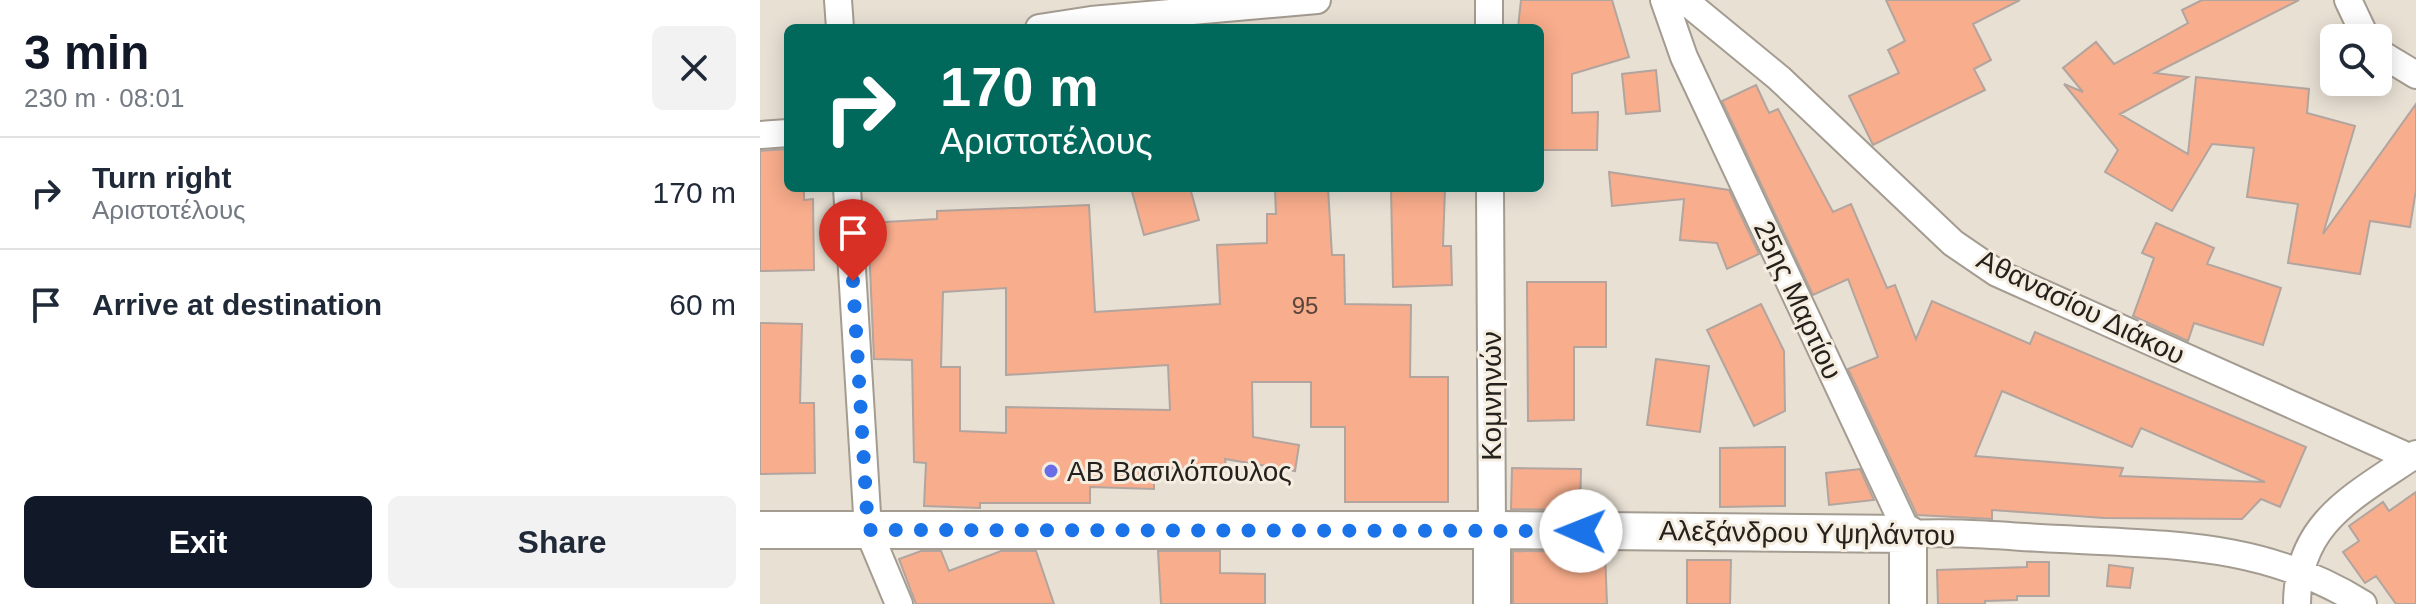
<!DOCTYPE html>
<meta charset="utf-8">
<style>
:root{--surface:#fff;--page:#f2f2f3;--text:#1f2937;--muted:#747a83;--line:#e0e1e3;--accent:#111827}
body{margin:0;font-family:Helvetica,sans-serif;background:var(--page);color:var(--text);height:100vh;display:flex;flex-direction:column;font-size:30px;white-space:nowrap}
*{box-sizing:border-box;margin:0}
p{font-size:26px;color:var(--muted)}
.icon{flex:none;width:44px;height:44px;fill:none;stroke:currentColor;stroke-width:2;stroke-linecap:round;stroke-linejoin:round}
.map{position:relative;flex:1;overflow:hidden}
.panel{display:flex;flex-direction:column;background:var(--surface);width:760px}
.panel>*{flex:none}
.top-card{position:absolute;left:24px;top:24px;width:760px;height:168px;border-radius:12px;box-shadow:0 4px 20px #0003;background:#00695c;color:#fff;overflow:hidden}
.fabs{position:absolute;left:1560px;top:24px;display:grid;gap:16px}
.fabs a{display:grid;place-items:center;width:72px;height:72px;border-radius:12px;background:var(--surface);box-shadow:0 4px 20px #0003;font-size:40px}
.pin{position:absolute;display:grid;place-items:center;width:68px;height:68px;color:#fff;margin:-82px -34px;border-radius:50% 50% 50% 0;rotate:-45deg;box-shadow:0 0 8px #0007}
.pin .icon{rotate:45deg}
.me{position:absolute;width:88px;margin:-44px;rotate:271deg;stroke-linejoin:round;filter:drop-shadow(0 0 6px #0008)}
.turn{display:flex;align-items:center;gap:28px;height:168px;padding:0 24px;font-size:36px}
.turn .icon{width:104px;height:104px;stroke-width:2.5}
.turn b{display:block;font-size:56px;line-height:68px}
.round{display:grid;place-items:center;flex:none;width:84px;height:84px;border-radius:12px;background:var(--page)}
.head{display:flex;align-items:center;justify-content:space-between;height:136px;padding:0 24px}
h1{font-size:48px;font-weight:700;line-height:60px;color:var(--accent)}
.button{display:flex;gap:16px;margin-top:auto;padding:16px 24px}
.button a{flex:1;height:92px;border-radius:12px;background:var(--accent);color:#fff;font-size:32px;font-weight:700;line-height:92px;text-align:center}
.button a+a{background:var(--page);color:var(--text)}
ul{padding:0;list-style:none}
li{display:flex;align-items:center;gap:24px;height:112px;padding:0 24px;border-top:2px solid var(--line)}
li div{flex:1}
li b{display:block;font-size:30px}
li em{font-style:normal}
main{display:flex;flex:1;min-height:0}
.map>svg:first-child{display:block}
.building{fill:#f8ad8c;stroke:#b2a49e;stroke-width:2;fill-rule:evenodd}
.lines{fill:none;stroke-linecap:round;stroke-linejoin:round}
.street-casing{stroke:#a49c91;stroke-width:30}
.secondary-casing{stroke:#a49c91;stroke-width:40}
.street{stroke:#fff;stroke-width:26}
.secondary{stroke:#fff;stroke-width:36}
.route{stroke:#1a73e8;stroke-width:14;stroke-dasharray:0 25.2}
.poi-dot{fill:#696de6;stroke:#f6ede1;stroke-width:3}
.labels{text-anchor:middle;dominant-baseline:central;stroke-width:6;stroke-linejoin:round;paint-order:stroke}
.number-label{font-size:24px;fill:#5a453a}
.street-label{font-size:28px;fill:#25221e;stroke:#f6ede1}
.poi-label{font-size:28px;fill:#25221e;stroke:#f6ede1;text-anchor:start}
</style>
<main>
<section class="panel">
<div class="head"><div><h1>3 min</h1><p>230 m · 08:01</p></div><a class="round"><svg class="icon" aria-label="close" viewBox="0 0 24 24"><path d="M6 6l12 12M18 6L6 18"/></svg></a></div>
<ul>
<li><svg class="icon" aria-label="right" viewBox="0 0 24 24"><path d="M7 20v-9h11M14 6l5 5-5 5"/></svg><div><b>Turn right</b><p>Αριστοτέλους</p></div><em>170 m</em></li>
<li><svg class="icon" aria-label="arrive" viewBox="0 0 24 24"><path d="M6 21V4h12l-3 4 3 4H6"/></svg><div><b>Arrive at destination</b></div><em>60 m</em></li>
</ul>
<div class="button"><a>Exit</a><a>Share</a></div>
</section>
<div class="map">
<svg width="1656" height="604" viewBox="0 0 1656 604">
<rect width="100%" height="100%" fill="#e8e0d3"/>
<path class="building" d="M761,0h91l17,57 -57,17v39l26,-1 -1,38h-57v-122h-22z
M1126,0h134l-47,24 18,36 -17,9 11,21 -112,55 -24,-49 50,-23 -11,-23 17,-9z
M1442,0h97l-144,73 33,4 -68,37 68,40 8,-77 113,12 -2,24 48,13 -32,108 93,-130v86l-6,37 -40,-6 -10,53 -72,-11 10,-59 -51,-7 7,-49 -42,-4 -40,67 -67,-39 13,-22 -54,-66 19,8 -20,-24 33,-26 18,22 74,-41 -6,-13z
M896,70l4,41 -34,3 -4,-40z
M996,85l13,28 9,-4 55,103 18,-8 36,84 8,-3 21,54 16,-38 98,43 5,-12 271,115 -26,60 -19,-8 -19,20 -138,-1 -112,-8v9l-75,-4 -69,-146 30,-12 -30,-78 -35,16 -91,-194zM1242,391l130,56 9,-19 124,54 -145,-6 3,-8 -148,-12z
M28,149v39h16v12l9,-1 1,71 -54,1v-120z
M849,172l120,18 30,64 -32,15 -10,-26 -37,-3 4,-41 -72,7z
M371,188h59l9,32 -55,15z
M515,188h53l4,67h12l1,49 66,1 -1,72h38v125h-103v-75h-34v-45h-59l1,55 46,8 -4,26 -70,-12 1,8 -72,2v20l-64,-2v16h-110v5l-56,-2 2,-43 -12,-1 -2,-102 -38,-1 -6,-136 69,-4v-8l152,-6 6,107 125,-8 -3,-59 50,-2v-29h9zM246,288v87l162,-10 2,45 -164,-3v26l-46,-2v-64h-19l2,-75z
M631,188h54l-2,58h8l1,39 -59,2z
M1396,223l58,25 -7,16 74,24 -18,57 -69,-22 -6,18 -55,-25 21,-58 -12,-5z
M767,282h79v65h-32v73l-46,1z
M1001,304l23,47 1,60 -31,15 -47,-96z
M0,323l42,1 -2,79h14l1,70 -55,1z
M896,359l53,7 -9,66 -53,-7z
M1025,447v59l-65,1v-59z
M752,468l69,1 -1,41 -69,-1z
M1100,469l14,31 -45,5 -3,-32z
M1656,492v112h-20l-20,-28 -11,7 -22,-31 16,-11 -10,-15 34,-24 6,9z
M161,551h20l8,20 52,-20h35l18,53h-138l-17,-45z
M398,551h62v22l45,1v30h-104z
M753,551l92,1 2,52h-94z
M927,560h44l-1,44h-43z
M1267,562h22v34h-32v4l-32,1v3h-47l-1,-34 90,-3z
M1349,565l24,3 -3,20 -23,-2z"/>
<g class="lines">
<g class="street-casing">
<path id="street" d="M78,0l2,28
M729,0v28
M904,0l20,57 224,477c51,-3 103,3 153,5 111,6 205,4 302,65
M924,0l95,78 174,165 44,30 414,185
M1588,0l18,38
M279,28l52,-8 226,-20
M1618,52l38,23
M0,135l28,-2
M87,188l21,342 31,74
M730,188l2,342
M1537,604c0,-82 58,-108 119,-150"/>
</g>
<g class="secondary-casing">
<path id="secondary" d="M0,530h732l416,4v70
M732,530v74"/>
</g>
<use href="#street" class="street"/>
<use href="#secondary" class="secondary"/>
</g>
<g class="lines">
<path class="route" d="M93,281l15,249 713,1"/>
</g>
<circle class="poi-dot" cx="291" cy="471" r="8"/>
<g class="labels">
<g class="number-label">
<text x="545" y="305">95</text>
</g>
<g class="street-label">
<text transform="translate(1038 300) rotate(65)">25ης Μαρτίου</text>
<text transform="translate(1321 307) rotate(26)">Αθανασίου Διάκου</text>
<text transform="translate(731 396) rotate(-90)">Κομνηνών</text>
<text transform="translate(1047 533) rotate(1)">Αλεξάνδρου Υψηλάντου</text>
</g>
<g class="poi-label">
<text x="307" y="471">ΑΒ Βασιλόπουλος</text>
</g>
</g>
</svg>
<div class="fabs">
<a><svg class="icon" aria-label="search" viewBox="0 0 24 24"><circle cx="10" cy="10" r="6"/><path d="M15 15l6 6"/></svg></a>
</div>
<div class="pin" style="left:93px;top:281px;background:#d93025"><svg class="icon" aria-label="arrive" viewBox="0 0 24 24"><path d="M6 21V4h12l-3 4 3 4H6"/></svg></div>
<svg class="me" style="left:821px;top:531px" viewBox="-20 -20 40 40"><circle r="19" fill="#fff"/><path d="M0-13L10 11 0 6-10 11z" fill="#1a73e8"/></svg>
<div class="top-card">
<div class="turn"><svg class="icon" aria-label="right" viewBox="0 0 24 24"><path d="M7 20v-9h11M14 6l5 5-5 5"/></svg><div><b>170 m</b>Αριστοτέλους</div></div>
</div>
</div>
</main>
